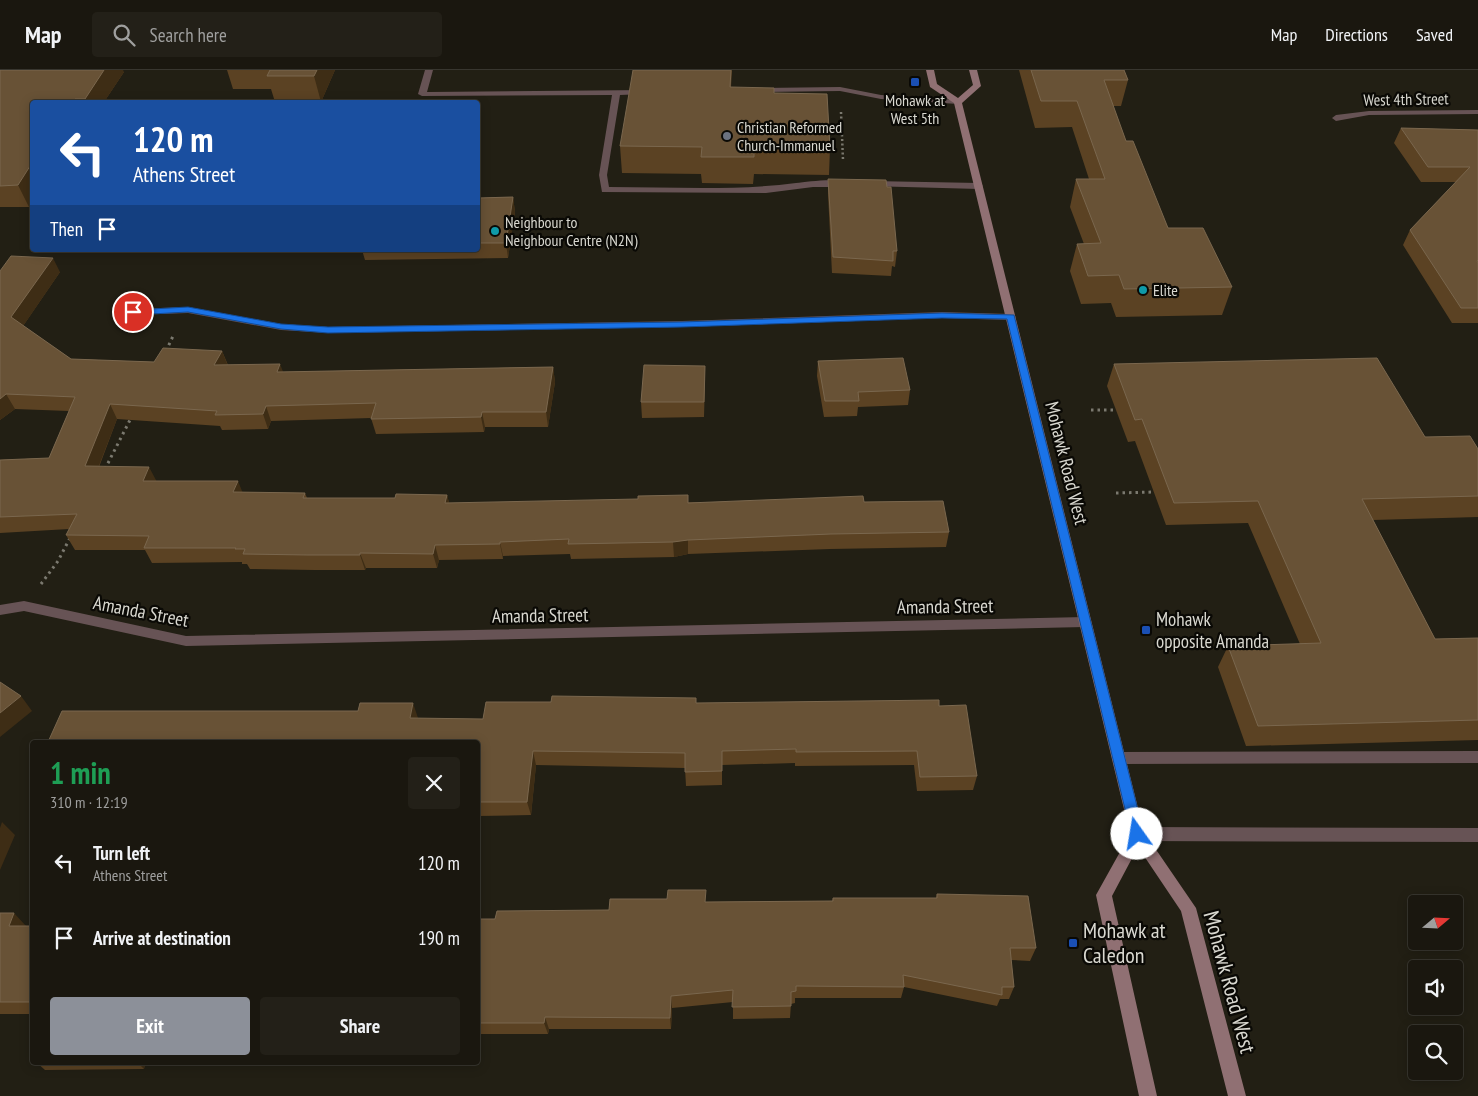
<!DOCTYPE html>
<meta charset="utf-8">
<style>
:root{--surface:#1a170f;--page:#232018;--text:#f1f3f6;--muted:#9f9f9e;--line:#38362f;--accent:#8c9099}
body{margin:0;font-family:"PT Sans Narrow",sans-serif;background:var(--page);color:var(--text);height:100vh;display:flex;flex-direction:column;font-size:19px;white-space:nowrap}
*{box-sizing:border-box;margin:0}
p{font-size:16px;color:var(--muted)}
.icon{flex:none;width:28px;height:28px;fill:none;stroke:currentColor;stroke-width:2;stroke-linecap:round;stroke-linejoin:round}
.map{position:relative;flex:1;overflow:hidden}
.drawer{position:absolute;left:30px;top:670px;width:450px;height:325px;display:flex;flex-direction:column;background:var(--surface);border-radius:5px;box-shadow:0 2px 12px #0003,0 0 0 1px var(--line)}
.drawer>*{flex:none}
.banner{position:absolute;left:30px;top:30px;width:450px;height:152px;border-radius:5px;box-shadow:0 2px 12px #0003,0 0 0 1px var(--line);background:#1a4fa0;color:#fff;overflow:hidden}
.needle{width:32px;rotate:71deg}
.fabs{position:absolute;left:1408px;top:825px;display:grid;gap:10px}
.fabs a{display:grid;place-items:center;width:55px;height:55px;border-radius:5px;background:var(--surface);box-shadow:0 2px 12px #0003,0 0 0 1px var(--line);font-size:25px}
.pin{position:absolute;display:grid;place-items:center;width:42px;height:42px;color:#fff;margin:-21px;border:2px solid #fff;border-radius:50%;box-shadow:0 1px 5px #0007}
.me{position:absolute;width:55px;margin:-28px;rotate:347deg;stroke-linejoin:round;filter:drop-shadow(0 0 4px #0008)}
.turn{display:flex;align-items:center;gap:18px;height:105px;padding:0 20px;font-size:22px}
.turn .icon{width:65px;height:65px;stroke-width:2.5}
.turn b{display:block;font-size:35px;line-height:42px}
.then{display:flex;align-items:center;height:48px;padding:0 20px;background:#0003;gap:10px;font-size:19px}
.round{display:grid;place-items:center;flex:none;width:52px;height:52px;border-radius:5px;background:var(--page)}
.headline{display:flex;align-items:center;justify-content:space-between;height:85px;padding:0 20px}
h1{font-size:30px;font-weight:800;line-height:38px;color:#1e9e55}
.button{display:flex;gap:10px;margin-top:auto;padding:10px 20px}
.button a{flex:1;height:58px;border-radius:5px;background:var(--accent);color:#fff;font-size:20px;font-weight:800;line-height:58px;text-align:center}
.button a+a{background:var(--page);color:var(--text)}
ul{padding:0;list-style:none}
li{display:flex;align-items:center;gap:15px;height:75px;padding:0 20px}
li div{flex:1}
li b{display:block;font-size:19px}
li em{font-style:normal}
header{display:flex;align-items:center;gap:30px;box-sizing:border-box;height:70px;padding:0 25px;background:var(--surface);border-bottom:1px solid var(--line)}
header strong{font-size:24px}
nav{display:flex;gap:28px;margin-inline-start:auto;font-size:18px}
.search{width:350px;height:45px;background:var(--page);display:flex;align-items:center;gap:12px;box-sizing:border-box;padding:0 18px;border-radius:5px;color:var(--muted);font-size:19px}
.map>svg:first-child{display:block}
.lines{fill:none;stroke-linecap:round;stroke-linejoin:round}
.path-far1{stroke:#7b796f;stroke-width:2.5;stroke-dasharray:2 2.5;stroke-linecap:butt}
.path{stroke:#7b796f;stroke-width:3;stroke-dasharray:2.5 4;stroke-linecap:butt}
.lane{fill:#675355;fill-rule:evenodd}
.street{fill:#675355;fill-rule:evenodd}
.secondary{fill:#907073;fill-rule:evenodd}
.wall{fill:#5b4223}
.shaded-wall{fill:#3e2d15}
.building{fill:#685236;stroke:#7a674e}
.route{fill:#1a73e8;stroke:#114b97}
.transit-dot{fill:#1a4fb4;stroke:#0a0905;stroke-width:2}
.worship-dot{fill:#6b7280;stroke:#0a0905;stroke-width:2}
.culture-dot{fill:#0f9aa8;stroke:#0a0905;stroke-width:2}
.labels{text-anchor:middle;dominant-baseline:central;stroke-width:4.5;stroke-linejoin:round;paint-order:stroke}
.far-street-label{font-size:16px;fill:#d9d8d0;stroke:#0a0905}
.far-poi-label{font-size:16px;fill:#d9d8d0;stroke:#0a0905;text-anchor:start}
.street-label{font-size:19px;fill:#d9d8d0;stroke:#0a0905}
.poi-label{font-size:19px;fill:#d9d8d0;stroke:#0a0905;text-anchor:start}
.near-poi-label{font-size:22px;fill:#d9d8d0;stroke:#0a0905;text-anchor:start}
.near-street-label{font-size:22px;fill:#d9d8d0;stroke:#0a0905}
</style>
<header>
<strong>Map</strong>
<div class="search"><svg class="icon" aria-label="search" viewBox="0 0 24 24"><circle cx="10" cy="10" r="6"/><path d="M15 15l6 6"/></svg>Search here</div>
<nav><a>Map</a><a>Directions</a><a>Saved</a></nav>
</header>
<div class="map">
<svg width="1478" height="1026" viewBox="0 0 1478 1026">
<rect width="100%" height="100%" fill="#221f14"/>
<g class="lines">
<path class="path-far1" d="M841,42l2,48"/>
<path class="path" d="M166,281l8,-17
M1091,340h25
M105,399l26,-51
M1116,423l38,-1
M41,514l17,-23 13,-25"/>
<path class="lane" d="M425,0h8l-6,22 220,-2v4h-3l-24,1 -13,80 2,12c62,0 126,4 187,-4 12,-1 44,-6 52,1l-4,3h-31l-47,6 -164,-1 -3,-17 13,-80 -190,1 -4,-2z
M840,17l41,8 77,5 4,2 -4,2 -77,-5 -41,-8 -81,1 -4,-2 4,-2z
M871,111l108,2 4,3 -4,3 -111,-3v-4z
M1478,681v12l-359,1 -5,-2 -2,-4 2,-4 5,-2z
M1137,757l341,1v14l-341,-1 -5,-2 -2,-5 2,-5z"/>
<path class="street" d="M1478,40v4l-109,1 -33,6 -4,-3 4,-3 33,-4z
M188,237l93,17 47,3 354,-6 260,-9 69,2 5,3 -5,3 -69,-2 -260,9 -354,6 -47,-3 -93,-17 -55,2 -5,-3 5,-3z
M24,531l162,35 899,-19 5,1 1,4 -1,4 -5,1 -899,19 -162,-35 -24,4v-10z"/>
<path class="secondary" d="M926,0h8l3,14 21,14 15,-13 -4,-15h8l4,16 -19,17 182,729 52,76 50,188h-18l-47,-185 -43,-64 -26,49 45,200h-18l-43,-201 34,-61 -176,-731 -24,-16z"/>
</g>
<path class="wall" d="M0,0l124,2 -20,30h-72l-3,105h-29z
M227,0h108l-14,32h-46l-4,-13h-38z
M732,0l-1,17 43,6 56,55 -1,27 -75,-1 -1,10 -51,-1 -1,-9 -79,-1 -2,-27z
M1019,0h105l4,10 -7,26h-8l13,35 42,87 64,59 -10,28 -106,2 -5,-14 -30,1 -11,-33 7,-27h7l-14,-37 6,-28h13l-17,-52 -37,1z
M1401,58l77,2v193h-26l-49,-78 7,-15 46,-48h-35l-27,-39z
M828,109l69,72 -2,16 -3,-1 -1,10 -59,-3 -4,-79z
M513,127l2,15 -7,46 -143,2 -3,-10h116v-52z
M0,201l60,1 -37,54 48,33 83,3 68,-11 6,14 55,7 270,-5 2,15 -7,45h-63l-1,5 -108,2 -5,-16 -100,3 -3,8 -46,1 -2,-4 -103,-7 -18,48 57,14 87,11 62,1 2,5h88l52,-3 2,8 415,-1 85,30 -3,15 -116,2 -142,5 -14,3 -103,2 -1,-5 -67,2v3l-64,1 -2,8h-71l-1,2h-51l-64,-1 -3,-5h-5v-2l-90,1 -7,-13h-70l-9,-15 3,-6 -69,4v-73l49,-2 20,-47 -54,-2 -15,11z
M818,291l92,29 -2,15 -50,2 -1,9 -33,1 -7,-41z
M1114,294l364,85v68l-105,3 62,119 43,-1v102l-232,6 -28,-79 10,-21 72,-2 -52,-121 -82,2 -31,-84 -7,1 -21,-56z
M705,296v15l-1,36 -62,1 -1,-16z
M696,633l243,3 38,70 -4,14 -56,1 -3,-26 -119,1v-3l-73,2v20l-36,1 -1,-18 -149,-3 -5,50 -53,1v-74l-60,-24 65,1z
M937,824l99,54 -6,13 -19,-1 3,27 -5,12h-9l-3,7 -93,-19 -3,11h-106v5l-4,1 -1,14 -57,1v-17l-61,6 -1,21h-122l-1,5h-70v-115h17l211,-17 126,-1 1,-3h103z
M0,843l26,13h6v88h-32z
M36,992h209l-100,2 -1,5 -99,1z"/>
<path class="shaded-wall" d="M104,0h19l1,2 -20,30h-18l-1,-3z
M317,0h18l-14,32 -7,-26z
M32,93v37l-3,7 -11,-22z
M513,127l2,15 -7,46 -2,-15z
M53,188l7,14 -41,60 -8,-15z
M222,281l6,15 -14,-1z
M280,294l6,15 -9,-7z
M553,297l2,15 -7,45 -2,-15z
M6,324l9,15 -15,11v-21z
M110,334l7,15 -24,62 -8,-15z
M266,336l5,15 -3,8 -5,-15z
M482,342l3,15 -1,5 -3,-15z
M149,397l8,15 -14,-1z
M238,411l6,15 -11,-4z
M447,425l4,15 -6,-7z
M688,470v14l-14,3 -1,-15z
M500,472l3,14v3l-3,-15z
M435,475l4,15 -2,8 -4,-14z
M360,483l6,15 -1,2 -5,-15z
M21,626l11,15 -32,26v-24z
M413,633l5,15h-8z
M533,681l3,14 -5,50 -4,-13z
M2,752l13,13 -15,35v-42z
M14,843l12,13h-17z
M671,926l1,12 -1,21 -1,-11z
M545,947l4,12 -1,5 -4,-11z
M137,992h7l1,2 -1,5z"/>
<path class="building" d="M0,0h104l-19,29h-10l-2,3h-41v61l-14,22 -18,1z
M270,0h47l-3,6h-47z
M633,0h98l-1,17 44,1v5l53,1 3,54 -76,-1v10h-53l1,-10 -82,-1z
M1031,0h93l4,10h-24l22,61h7l35,87h35l29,59 -108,2 -5,-14 -31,1 -11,-32 24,-1 -25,-64h29l-28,-78h-36z
M1401,58l77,2v130l-1,1 1,2v45h-17l-51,-78 60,-63h-42z
M828,109l58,1 1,7h4l6,64h-4v10l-60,-4z
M513,127l-7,46h-28v-45z
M11,186l42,2 -42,59 60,42 83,3 9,-14 59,3 -8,14 66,-1 -3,8 276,-5 -7,45h-64l-1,5 -110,2 5,-16 -110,3 -3,8 -48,1 2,-4 -107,-7 -25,62 64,1 -6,14h95l-5,11 72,1 -2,5h92l1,-4 51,1 -2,8 193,-4v-3l50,-1v8l175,-7 1,6 79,-1 6,31 -118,2 -143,6 -15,2 -105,2 1,-5 -69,3v2l-65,1 -2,9 -73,-1v2h-52l-65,-1 2,-5h-10l1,-1h-92l5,-12 -83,-1 11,-21 -77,3v-57l49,-2 26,-61 -69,-3 -6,5v-128z
M903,288l7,32 -52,2 1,9h-34l-7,-40z
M1377,288l48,79 45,-1 8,13v47l-116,3 73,140 43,-1v82l-220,6 -30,-80 93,-3 -63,-142 -84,2 -32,-84 -7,1 -21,-56z
M644,295l61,1 -1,36h-63z
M0,612l21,14 -21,17z
M552,626l144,2v5l243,-3v6l27,-1 11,71 -57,1 -3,-26 -121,1v-3l-74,2v20l-37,1v-19l-152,-2 -6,51h-49v-60h-430l14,-31h296l2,-8h53l-3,15 73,1 3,-17h65z
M668,820h38l-1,12 128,-1v-3h104v-4l91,2 8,52h-26l4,39h-12v8l-99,-20 1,12 -108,-1v5l-5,1v14l-59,1 1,-17 -62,6 -1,22 -125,-1 -1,6h-66v-104h17l2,-8 112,-1 1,-11h57z
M0,843h14l-5,13h23v76h-32z"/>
<path class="route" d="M188,237l93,17 47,3 354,-5 260,-9 72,2 130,519 -2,4 -5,2 -4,-2 -2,-4 -124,-515 -65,-1 -260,9 -354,6 -47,-4 -93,-17 -55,3 -5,-3 5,-2z"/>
<g class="transit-dot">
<rect x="910" y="7" width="10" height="10" rx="2.5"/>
<rect x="1141" y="555" width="10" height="10" rx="2.5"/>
<rect x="1068" y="868" width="10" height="10" rx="2.5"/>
</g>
<circle class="worship-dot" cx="727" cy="66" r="5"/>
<g class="culture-dot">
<circle cx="495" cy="161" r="5"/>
<circle cx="1143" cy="220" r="5"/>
</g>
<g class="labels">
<g class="far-street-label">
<text transform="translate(1406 29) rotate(-1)">West 4th Street</text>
</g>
<g class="far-poi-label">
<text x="915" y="30" text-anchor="middle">Mohawk at<tspan x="915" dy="18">West 5th</tspan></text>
<text x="737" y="57">Christian Reformed<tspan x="737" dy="18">Church-Immanuel</tspan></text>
<text x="505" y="152">Neighbour to<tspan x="505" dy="18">Neighbour Centre (N2N)</tspan></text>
<text x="1153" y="220">Elite</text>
</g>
<g class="street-label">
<text transform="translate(1067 393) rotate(76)">Mohawk Road West</text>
<text transform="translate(945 536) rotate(-1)">Amanda Street</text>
<text transform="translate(141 541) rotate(11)">Amanda Street</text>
<text transform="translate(540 545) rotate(-1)">Amanda Street</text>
</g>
<g class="poi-label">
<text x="1156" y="549">Mohawk<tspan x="1156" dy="22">opposite Amanda</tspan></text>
</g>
<g class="near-poi-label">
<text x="1083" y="860">Mohawk at<tspan x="1083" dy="25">Caledon</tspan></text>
</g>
<g class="near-street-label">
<text transform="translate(1230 912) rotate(75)">Mohawk Road West</text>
</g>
</g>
</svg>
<div class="fabs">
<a><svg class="needle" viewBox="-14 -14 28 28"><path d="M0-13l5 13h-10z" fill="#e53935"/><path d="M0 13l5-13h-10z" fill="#9f9f9e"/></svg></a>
<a><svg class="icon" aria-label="sound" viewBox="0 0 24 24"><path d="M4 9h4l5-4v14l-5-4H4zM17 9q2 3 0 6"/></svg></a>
<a><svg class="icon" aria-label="search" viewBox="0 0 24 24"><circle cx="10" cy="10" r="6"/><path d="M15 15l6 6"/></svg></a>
</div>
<div class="pin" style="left:133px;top:242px;background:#d93025"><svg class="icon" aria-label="arrive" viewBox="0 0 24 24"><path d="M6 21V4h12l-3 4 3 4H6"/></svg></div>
<svg class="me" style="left:1137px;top:764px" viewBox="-20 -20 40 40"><circle r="19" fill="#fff"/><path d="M0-13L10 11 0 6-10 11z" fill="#1a73e8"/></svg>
<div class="banner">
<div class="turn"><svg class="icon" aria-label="left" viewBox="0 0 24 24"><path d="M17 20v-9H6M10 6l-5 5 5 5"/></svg><div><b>120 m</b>Athens Street</div></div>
<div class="then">Then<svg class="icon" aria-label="arrive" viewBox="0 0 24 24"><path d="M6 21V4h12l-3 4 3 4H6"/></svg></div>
</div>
<section class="drawer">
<div class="headline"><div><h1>1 min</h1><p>310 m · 12:19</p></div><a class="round"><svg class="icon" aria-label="close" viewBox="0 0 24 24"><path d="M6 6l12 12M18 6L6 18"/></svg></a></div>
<ul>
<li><svg class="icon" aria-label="left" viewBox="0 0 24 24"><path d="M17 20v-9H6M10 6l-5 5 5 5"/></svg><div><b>Turn left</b><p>Athens Street</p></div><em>120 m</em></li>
<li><svg class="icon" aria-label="arrive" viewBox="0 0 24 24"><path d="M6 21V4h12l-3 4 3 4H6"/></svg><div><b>Arrive at destination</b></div><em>190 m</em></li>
</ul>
<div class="button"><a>Exit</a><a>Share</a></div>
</section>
</div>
